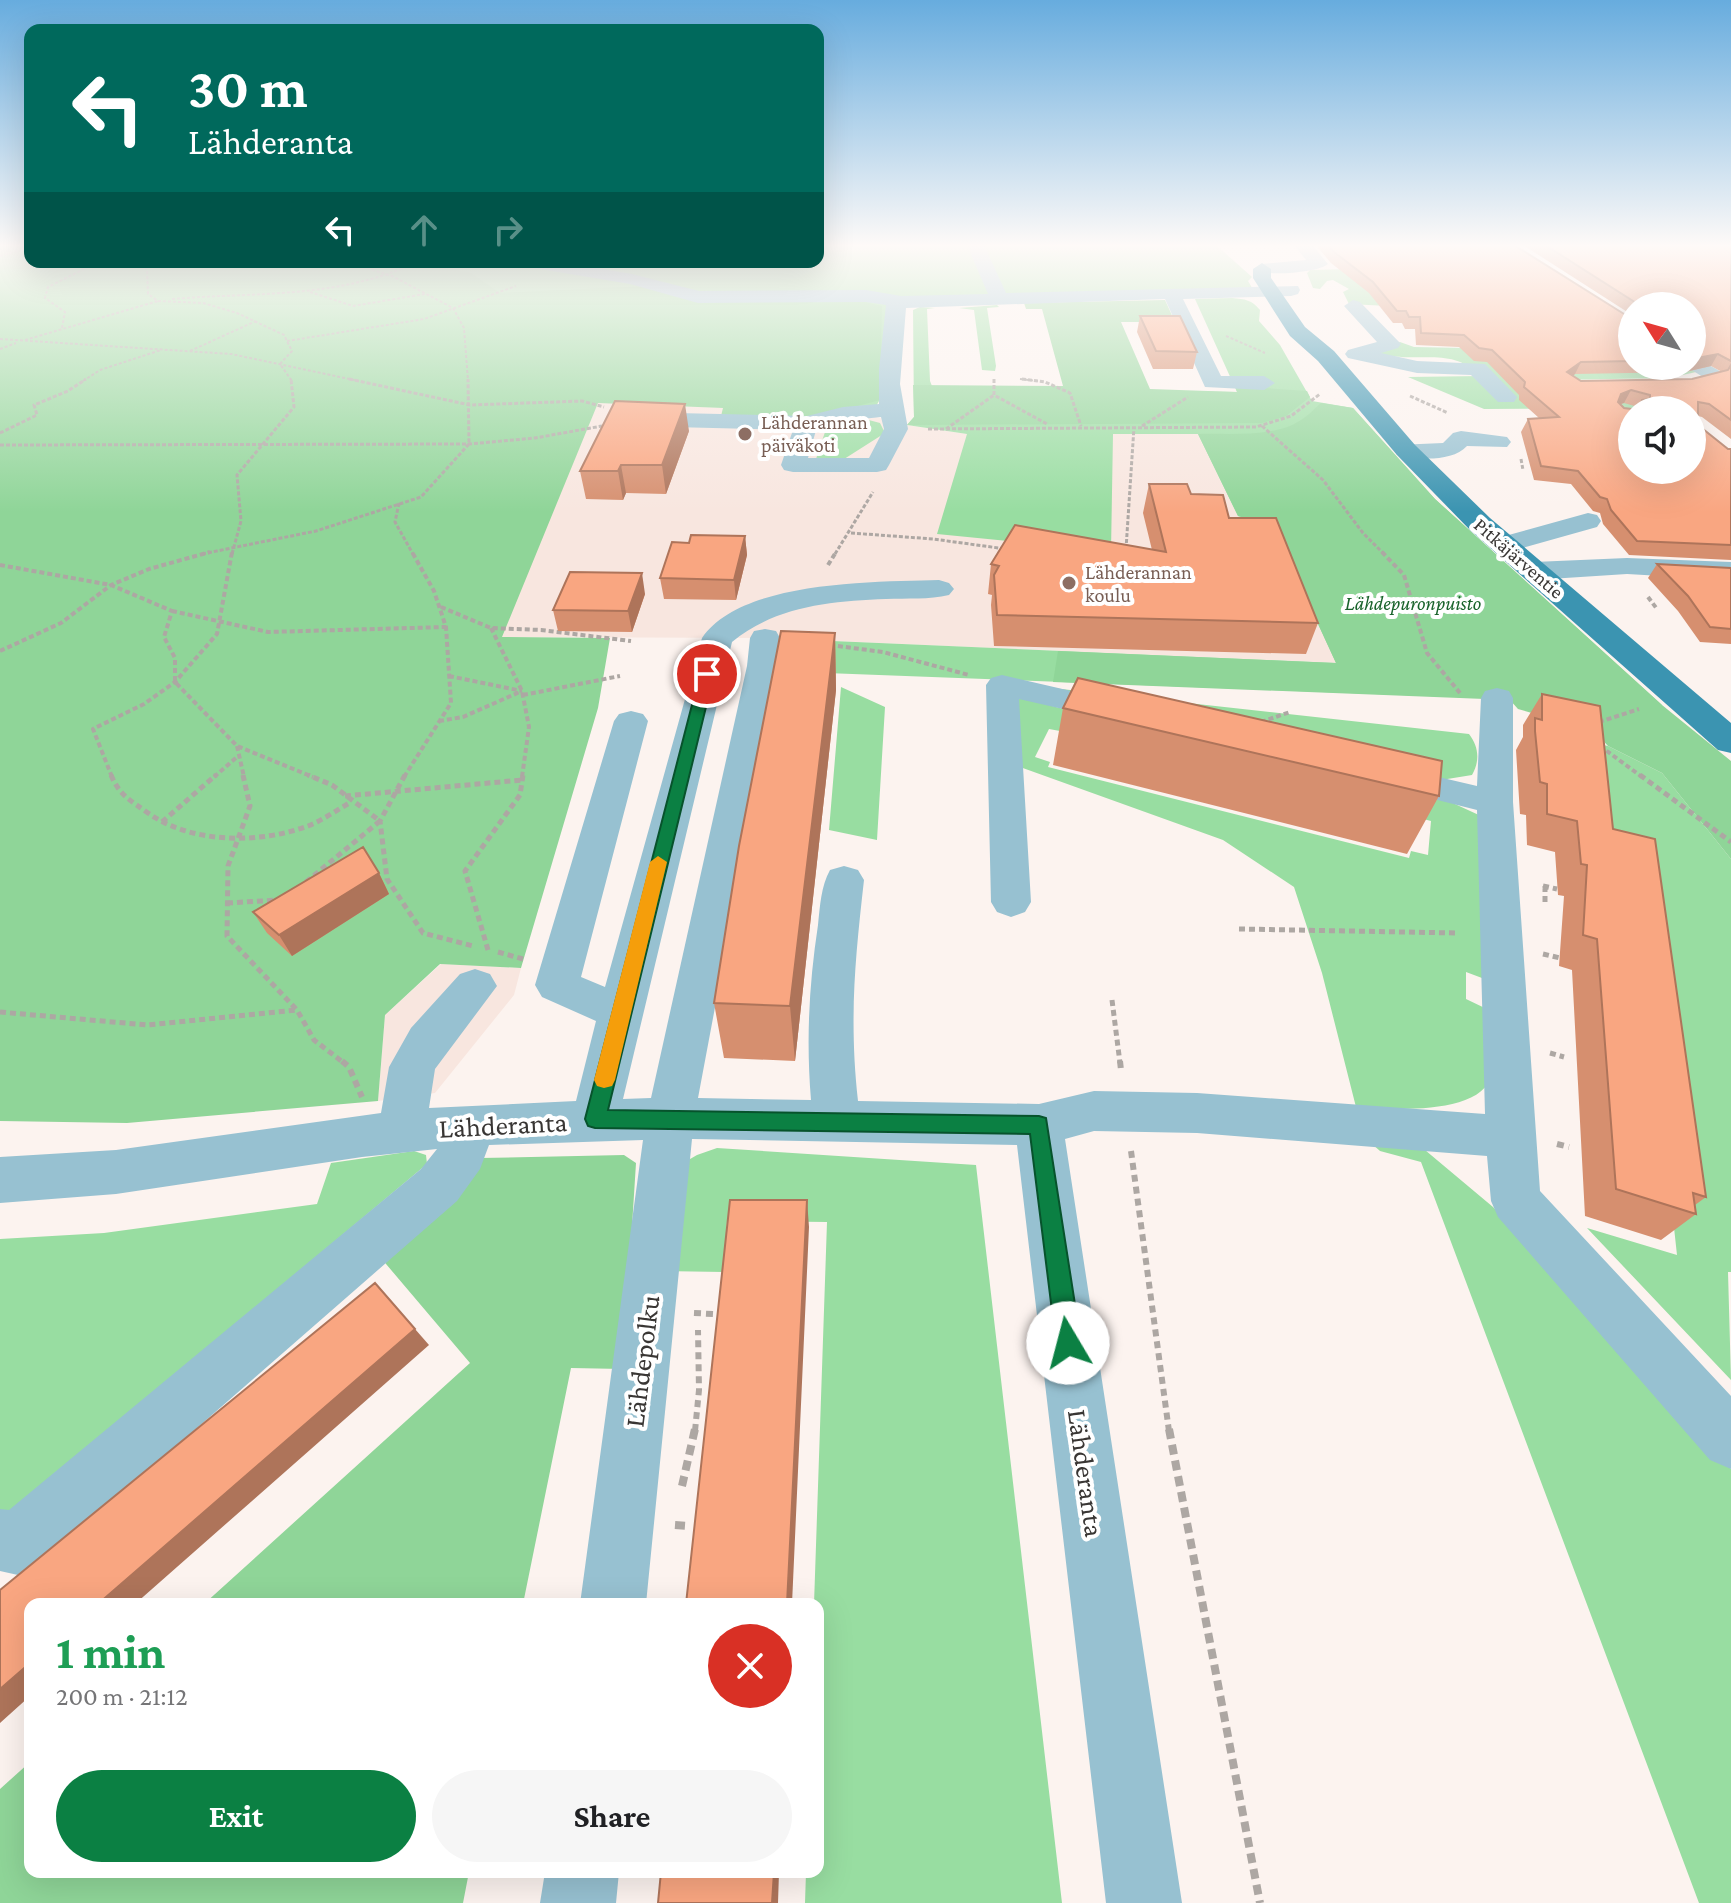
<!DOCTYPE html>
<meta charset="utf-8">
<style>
:root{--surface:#fff;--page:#f6f6f6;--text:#202124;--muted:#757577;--accent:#0b8043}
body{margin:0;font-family:"Crimson Pro",serif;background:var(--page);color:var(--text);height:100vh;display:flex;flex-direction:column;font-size:30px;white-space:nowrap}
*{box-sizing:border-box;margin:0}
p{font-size:26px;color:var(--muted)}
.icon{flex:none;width:44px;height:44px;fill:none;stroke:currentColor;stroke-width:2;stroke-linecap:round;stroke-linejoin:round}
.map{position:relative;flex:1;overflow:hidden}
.drawer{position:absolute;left:24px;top:1598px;width:800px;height:280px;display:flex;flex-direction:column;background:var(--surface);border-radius:16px;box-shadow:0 8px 32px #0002}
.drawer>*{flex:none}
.banner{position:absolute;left:24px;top:24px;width:800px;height:244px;border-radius:16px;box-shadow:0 8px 32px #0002;background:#00695c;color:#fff;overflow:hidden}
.needle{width:52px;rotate:307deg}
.buttons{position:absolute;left:1618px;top:292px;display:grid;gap:16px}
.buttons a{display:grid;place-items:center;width:88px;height:88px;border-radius:50%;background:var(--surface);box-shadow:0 8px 32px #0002;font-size:40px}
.pin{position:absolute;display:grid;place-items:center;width:68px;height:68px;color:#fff;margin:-34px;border:4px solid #fff;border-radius:50%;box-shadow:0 2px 8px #0007}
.me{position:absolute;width:88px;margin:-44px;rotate:352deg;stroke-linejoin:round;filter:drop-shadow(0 0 6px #0008)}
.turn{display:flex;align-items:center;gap:28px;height:168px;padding:0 32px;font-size:36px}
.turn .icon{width:104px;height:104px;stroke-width:2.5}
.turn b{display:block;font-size:56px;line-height:68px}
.lanes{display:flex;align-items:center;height:76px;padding:0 32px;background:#0003;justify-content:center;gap:40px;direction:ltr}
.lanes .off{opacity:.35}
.round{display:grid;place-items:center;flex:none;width:84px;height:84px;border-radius:42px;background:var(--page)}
.headline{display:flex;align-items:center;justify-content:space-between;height:136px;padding:0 32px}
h1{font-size:48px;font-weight:700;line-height:60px;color:#1e9e55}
.primary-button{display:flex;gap:16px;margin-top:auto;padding:16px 32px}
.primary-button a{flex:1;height:92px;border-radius:48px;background:var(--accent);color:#fff;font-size:32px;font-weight:700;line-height:92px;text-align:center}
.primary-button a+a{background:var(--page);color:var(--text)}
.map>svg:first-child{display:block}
.built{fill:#f8e6df}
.green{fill:#98dda1}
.forest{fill:#8fd598}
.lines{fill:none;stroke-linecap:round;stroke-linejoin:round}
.path-far5{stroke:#ada7a3;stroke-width:2;stroke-dasharray:3 2;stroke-linecap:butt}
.path-far4{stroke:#ada7a3;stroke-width:3;stroke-dasharray:4 2;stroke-linecap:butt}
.path-far3{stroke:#ada7a3;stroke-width:4;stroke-dasharray:5 3;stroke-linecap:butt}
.path-far2{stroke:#ada7a3;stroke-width:5;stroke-dasharray:6 4;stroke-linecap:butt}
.path-far1{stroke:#ada7a3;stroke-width:6;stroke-dasharray:7 5;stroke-linecap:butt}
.path{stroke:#ada7a3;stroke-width:8;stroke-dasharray:10 6;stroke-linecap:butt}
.minor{fill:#97c1d1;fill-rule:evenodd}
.major{fill:#3b94b1;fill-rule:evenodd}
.wall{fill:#d68f6f;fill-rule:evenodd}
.shaded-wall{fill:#ae745a}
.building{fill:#f9a681;stroke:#ae745a;stroke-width:2;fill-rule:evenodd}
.route{fill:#0b8043;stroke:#07532c;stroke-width:2}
.slow{fill:#f59e0b}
.education-dot{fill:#8d6e63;stroke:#fff;stroke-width:3}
.labels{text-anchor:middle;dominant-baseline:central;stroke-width:8;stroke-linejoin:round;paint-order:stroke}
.far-education-label{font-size:20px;fill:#785e54;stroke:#fff;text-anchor:start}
.far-street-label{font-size:20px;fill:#393634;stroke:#fff}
.far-park-label{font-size:20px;font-style:italic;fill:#19632b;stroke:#fff}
.near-street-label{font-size:28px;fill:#393634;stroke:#fff}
</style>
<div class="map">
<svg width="1731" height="1903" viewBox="0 0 1731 1903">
<rect width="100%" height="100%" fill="#fcf3ef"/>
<path class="built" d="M598,402l270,13 39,10 60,9h231l40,82 35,10 64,137 -572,-25 -264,-1z
M441,964l80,4 -7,27 -79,98 -57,8 7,-86z"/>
<path class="green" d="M818,245h398l36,32 -4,4 6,10 -353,11 -12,81 -15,27 -150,-2 -308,-146h402z
M1351,269l281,97h59l5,6 -27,6 -116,2 178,28 -247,1 -76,-32 72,-1c-30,-32 -65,-10 -105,-24l25,-10 14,5 53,1 -40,-40 -78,-4 -6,-12 6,-3 -16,-9 -6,1 -7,8 -7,-1 -6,-15 3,-3z
M1232,298c13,1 20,2 28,12l-1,11 21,24 32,56 41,7 82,91 227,206 -889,-34 13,-32 550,24 -63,-137 -35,-10 -40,-82h-85l-2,117 -174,-17 30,-100 -60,-9 7,-8 -1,-107 7,-3 15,1 -8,1 3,72 2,5 305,6 -42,-93z
M997,305l2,2 -12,1 9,58 -1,5 -13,-1 -8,-60 -15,-2z
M840,418l25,1 15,4 5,10 -44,28 -26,1 11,-33 -7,-4z
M1034,686l435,48c10,13 11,27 3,41l-37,6z
M841,687l44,20 -8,133 -48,-10z
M1008,694l100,27 -48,10 -11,-2 -14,28 15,5 -2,5 361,91 2,-7 17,4 3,-34 -51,-13 64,-9 37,17 9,165 -24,-9v27l25,12c0,19 5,43 1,62 -8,44 -104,36 -136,34l-34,-134 -28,-86 -71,-47 -203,-73z
M1585,741l23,5 54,27 69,86v413h-3l3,108 -144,-152 90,27 -42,-386 -41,-10z
M1371,1143l54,7 68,57 238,262v434h-32l-278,-741 -41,-11z
M717,1148l259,17 86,738h-257l1,-31h12v-268h-4l13,-382 -100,-1 -3,51 -63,-1 17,-105 19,-11z
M414,1151l12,4 1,9 -417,349 -10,-1v-273l104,-6 213,-29 14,-41z"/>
<path class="forest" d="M0,245h30v17h386l55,11 29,20 147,-7 33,10 181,5 21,5 -2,94 -70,19 -89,-3 2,-8 -125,-5 -96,234 108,1 -12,70 -77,260 -81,-4 -55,51 -7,86 -251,22 -127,-2z
M1165,300l10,22h-54l29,67 87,3 -2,-6 72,5 3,6 -24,19 -24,7 -355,2 7,-8 -1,-32 150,1 -21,-77h-16l-2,-6z
M1321,403l32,5 82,91 227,206 69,56v98l-69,-86 -54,-27 -14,-15 -76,-22 -8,-9 -457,-18 5,-31 278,12 -63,-137 -35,-10 -40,-82c31,-1 77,4 103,-14 7,-4 14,-12 20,-17z
M624,1155l12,8 -13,206 -52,-1 -48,236h-319l266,-241 -95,-112 105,-93z
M30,1762v110h439l-6,31h-463v-114z"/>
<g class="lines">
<path class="path-far5" d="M0,256l30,-9
M143,262l4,9 1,23 10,7 45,2 34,10 47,22 8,16 -12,13 12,17
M348,262l44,14 61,32 11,20 4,53
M310,292l43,14 72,-12
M172,299c84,-7 167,0 245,-37
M62,328l3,-16 -20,-14 3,-11 50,-25
M1226,336l39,17
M0,339l231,15 128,27
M25,340l133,-39
M287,341l137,-22 92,-33
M0,349l16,-6
M190,351l66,-30
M1020,379l18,2
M83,381l17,-11 61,-20"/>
<path class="path-far4" d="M349,379l121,26 112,-4 22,6
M994,379v16l53,29
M1022,379l23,3 25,11 11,33
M1410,396l38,17
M1142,426l46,-29
M1262,426l61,54 40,53 21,21
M928,429l328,-2 35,-11 29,-22
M946,429l48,-34
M0,433l37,-18 -3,-10 34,-14 18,-12
M0,445l469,-1 66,-6 67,-12
M1521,459l2,11
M399,503l-4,19 18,32
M851,533l82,6 73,10
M1126,549l8,-122
M202,554l114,-23 105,-34 48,-53 -1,-65
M232,554l9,-33 -4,-46 57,-68 -3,-28
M835,554l38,-62"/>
<path class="path-far3" d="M1382,552l22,23 23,78 33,40
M0,565l111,20 61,26 -8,26 11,21v24l62,64 76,31
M828,565l8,-13
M1648,597l9,12
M441,607l50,21 50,2 90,11
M172,611l96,21 178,-5
M491,628l31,63 7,36 -7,50
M830,645l53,7 86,23
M0,651l61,-28 50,-38 38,-16 61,-17
M449,676l73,15
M523,695l97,-19
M439,721l24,-4 59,-26
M1261,722l29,-10
M1599,722l40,-13
M237,746l7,31
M1600,746l42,31
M112,777l-19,-48 51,-25 31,-22 42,-48 15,-82
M214,777l24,-21
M404,777l47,-74 -5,-76 -12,-36 -22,-39"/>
<path class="path-far2" d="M111,775c9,21 19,25 37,38 44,31 111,31 160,13 15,-6 29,-16 43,-24
M243,775l7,31 -22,60 -1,70 70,74 17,30 30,23
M405,775l-25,46 7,58 36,54 50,13
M1640,775l91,67
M345,796l177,-16
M162,822l54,-47
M306,882l74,-61 -48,-36 -24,-10
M1543,886l14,3
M1545,886v20
M227,903l52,-3
M1239,929l219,4
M488,950l-23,-79 55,-76 3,-20
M498,952l25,7
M1543,954l17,4
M1112,1000l8,63
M0,1012l147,13 150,-15
M1550,1053l14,4"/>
<path class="path-far1" d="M342,1061l7,6 13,30
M1120,1061l1,9
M1557,1144l12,3
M1131,1151l38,280
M694,1313l19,1
M695,1431l4,-41 -1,-60"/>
<path class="path" d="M1169,1429l91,474
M682,1486l13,-57
M675,1525l14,1"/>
<path class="minor" d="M967,245h17l22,48 292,-7 2,4 -2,4 -7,2 -108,3 38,77h43l11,7 -11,7 -59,-3 -40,-88 -259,9 -6,76 8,45 -19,36 -3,5 -9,2h-84l-9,-2 -3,-5 12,-35 -161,-4 -8,-2 -4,-5 4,-5 8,-2 175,4 36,-9 36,-3v-35l7,-64 -20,-3 -168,1 -68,-19 -102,-17 -9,-5h41l72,12 67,17 167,-1 35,6 87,-2zM881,417l3,12 -15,29h-61l9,-31 26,-6z
M1294,245h18l16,19c-10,9 -66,13 -75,5l9,-5 44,-4z
M1353,300l7,2 41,42 -3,4 -17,5 36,8 68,3 32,33 -3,5h-16l-27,-27 -54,-2 -69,-15 -3,-4 3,-4 29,-8 -33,-36z
M1692,356l39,21v17l-46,-28h7z
M1461,431l46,6 4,5 -4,5 -40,-1c-15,16 -48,14 -70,9l-3,-5 3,-5 46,-2 10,-10z
M1588,513l9,2 4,6 -4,6 -93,26 -10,-2 -4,-6 4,-6z
M1627,558l104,4v18l-104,-6 -93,6 -10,-3 -4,-6 4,-6 10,-3z
M939,580l10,3 5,6 -5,6c-20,5 -42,3 -63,4 -55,2 -110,7 -154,43l-109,457 28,-1 96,-432 3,-28 4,-7 11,-2 11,2 4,7 -1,28 -81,432 113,2c-5,-60 -2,-116 7,-175 2,-19 3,-39 12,-55l14,-4 14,4 6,10c-9,80 -15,140 -6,221l181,3 55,-13 103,2 288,21 -8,-304 -107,-27 -5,-8 5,-8 13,-3 94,22 4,-88 4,-7 12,-3 12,3 4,7v104l27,389 191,205v73l-21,-9 -212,-243 -7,-16 -4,-45 -290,-23 -103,-2 -29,8 117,764h-76l-89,-758 -325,-6 -46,465h-66l63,-464 -154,5 -9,24 -23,32 -417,364 -22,10 -18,-4v-62l9,1 412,-341 16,-20 -75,8 -246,37 -116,9v-46l116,-7 265,-37 8,-46 22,-39 49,-54 15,-5 15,5 7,12 -62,83 -6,39 147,-7 20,-80 -54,-24 -7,-12 79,-264 5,-7 12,-3 12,3 5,7 -67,256 24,10 97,-349c39,-58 174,-56 237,-58z
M1002,675l134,31 5,7 -5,7 -12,3 -105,-24 12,203 -6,10 -14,5 -14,-5 -6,-10 -5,-217 5,-7z
M545,1872h74l-3,31h-76z"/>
<path class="major" d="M1262,263l9,6v9l34,49 29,24 81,94 75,73 241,205v30l-13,-3 -248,-220 -73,-75 -79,-94 -28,-25 -37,-58v-9z"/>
</g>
<path class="wall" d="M1316,245h198l118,74v47h60v-60h-60v9l-109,-70h208v194l-29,-22 -4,-1v9l30,24h3v111l-102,-5 -26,-31 -3,-11 -7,-2 -22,-27 -37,-4 -13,-48 7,-13 11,-1 -20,-18v-5l-32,-33 -13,-1 -15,-14 -43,-2 -1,-16h-10l-3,-6h-9l-24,-30 -38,-30zM1711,366l11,6 -30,7 -111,2 -8,-5 2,-2 110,-2zM1624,403l14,4 -1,3 -13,-2 -3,-4z
M1140,316l57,36 -4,17h-40l-16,-37z
M689,431l-23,63 -40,-1 -3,7 -37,-1 -6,-28z
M1149,484l42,10 38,24 89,105 -12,31 -312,-8 -3,-41 1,-10 -4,-1 3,-30 161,-14 -9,-37z
M745,536l2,19 -11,45 -72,-1 -4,-21z
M1657,564l74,4v76l-31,-2 -22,-31 -30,-33z
M645,594l-13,38 -74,-1 -5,-21z
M835,633l1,57 -41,371 -71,-3 -10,-55z
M1542,694l71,135 93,368 -11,8 1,9 -35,26 -76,-24 -13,-246 -13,-4 5,-70 -6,-1 -3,-43 -28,-7 -1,-30 -6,-1 -4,-64 7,-13v-12z
M1063,708l376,88 -32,58 -354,-89z
M379,873l10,21 -97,62 -25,-23 -14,-21z"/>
<path class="shaded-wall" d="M1718,354l-7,12 -26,6 3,-6h4v-7z
M1581,362l-6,12 -14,11 6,-13z
M1631,390l-7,13 -10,3 7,-12z
M685,404l4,27 -23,63 -4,-29z
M621,465l5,28 -3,7 -5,-29z
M745,536l2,19 -11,45 -2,-20z
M642,573l3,21 -13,38 -4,-21z
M835,633l1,57 -41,371 -5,-55z
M379,873l10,21 -97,62 -13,-21z
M807,1200l2,27 -17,377h-5z
M415,1329l14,16 -294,259h-37z
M30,1663v33l-30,27v-34z
M774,1872h5l-1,31h-6z"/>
<path class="building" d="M1328,245h186l118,74v42l-51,1 -14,10 14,9 111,-2 36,-9 3,-5v55l-22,-16 -11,-2v23l30,24h3v96l-94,-4 -26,-31 -4,-11 -7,-2 -22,-26 -37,-5 -13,-47 31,-2 -35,-30 1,-5 -33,-32 -13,-2 -15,-13 -43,-2 -1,-16h-11l-3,-6h-9l-24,-29 -39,-30zM1631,390l19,5v4l-8,1 -3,10 -15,-2 -6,-6 3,-8zM1632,410h60v60h-60z
M1545,245h186v116l-13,-7 -26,5v-53h-51z
M1140,316h40l17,36 -41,-1z
M615,401l70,3 -23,61h-41l-3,6h-38z
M1149,484h38l4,10 32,1 6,23h47l42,105 -321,-8 -3,-40 5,-9 -8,-2 24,-39 151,27z
M691,535l54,1 -11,44 -74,-2 12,-36 17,1z
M1657,564l74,4v61l-21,-2 -22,-31z
M570,572l72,1 -14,38 -75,-1z
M781,631l54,2 -45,373 -76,-3 25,-157z
M1078,678l364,83 -3,35 -376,-88z
M1542,694l58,12 13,123 42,10 51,358 -13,-4 3,21 -80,-25 -19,-250 -14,-4 4,-70 -6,-1 -4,-43 -30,-7v-30l-7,-2 -5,-51v-13l7,2z
M363,847l16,26 -100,62 -26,-23z
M730,1200h77l-20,404h-101z
M375,1283l40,46 -317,275h-68v59l-30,26v-99z
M661,1872h113l-2,31h-114z"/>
<linearGradient id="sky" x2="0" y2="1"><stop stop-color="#67acde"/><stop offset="0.48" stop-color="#fefaf8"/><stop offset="1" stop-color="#fefaf8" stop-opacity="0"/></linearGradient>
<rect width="1731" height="512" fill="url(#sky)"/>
<path class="route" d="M707,670l7,4 -106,436 431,6 7,2 35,225 -4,8 -9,4 -8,-4 -4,-8 -26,-209 -435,-6 -7,-2 -3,-7 115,-445z"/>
<path class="slow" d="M658,856l9,6 -52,218 -3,6 -8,2 -7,-2 -3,-6 56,-218z"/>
<g class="education-dot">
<circle cx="745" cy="434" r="8"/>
<circle cx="1069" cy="583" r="8"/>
</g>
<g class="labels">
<g class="far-education-label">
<text x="761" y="422">Lähderannan<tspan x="761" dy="23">päiväkoti</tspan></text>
<text x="1085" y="572">Lähderannan<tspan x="1085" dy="23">koulu</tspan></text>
</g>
<g class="far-street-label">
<text transform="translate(1519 558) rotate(41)">Pitkäjärventie</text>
</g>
<g class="far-park-label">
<text x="1413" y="603">Lähdepuronpuisto</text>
</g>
<g class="near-street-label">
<text transform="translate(503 1125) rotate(-3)">Lähderanta</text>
<text transform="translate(642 1361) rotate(-83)">Lähdepolku</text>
<text transform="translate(1086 1473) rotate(82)">Lähderanta</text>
</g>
</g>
</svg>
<div class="buttons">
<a><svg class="needle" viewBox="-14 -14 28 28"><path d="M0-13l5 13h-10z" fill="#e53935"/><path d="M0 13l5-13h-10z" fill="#757577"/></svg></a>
<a><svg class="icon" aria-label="sound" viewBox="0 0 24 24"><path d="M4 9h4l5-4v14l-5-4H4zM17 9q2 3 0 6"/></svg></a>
</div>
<div class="pin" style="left:707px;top:674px;background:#d93025"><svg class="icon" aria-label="arrive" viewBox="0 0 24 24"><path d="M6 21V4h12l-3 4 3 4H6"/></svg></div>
<svg class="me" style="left:1068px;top:1343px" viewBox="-20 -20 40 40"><circle r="19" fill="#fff"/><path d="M0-13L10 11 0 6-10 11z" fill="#0b8043"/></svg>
<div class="banner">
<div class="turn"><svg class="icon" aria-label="left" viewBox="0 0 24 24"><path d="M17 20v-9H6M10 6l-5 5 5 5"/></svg><div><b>30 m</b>Lähderanta</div></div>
<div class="lanes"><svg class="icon" aria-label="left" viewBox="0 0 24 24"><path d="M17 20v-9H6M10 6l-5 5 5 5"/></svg><svg class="icon off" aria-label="ahead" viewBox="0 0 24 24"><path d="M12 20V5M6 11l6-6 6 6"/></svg><svg class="icon off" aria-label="right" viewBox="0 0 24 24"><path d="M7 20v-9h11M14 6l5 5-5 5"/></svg></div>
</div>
<section class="drawer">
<div class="headline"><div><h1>1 min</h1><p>200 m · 21:12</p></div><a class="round" style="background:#d93025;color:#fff"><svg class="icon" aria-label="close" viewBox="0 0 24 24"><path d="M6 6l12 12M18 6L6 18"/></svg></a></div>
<div class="primary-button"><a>Exit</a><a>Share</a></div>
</section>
</div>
